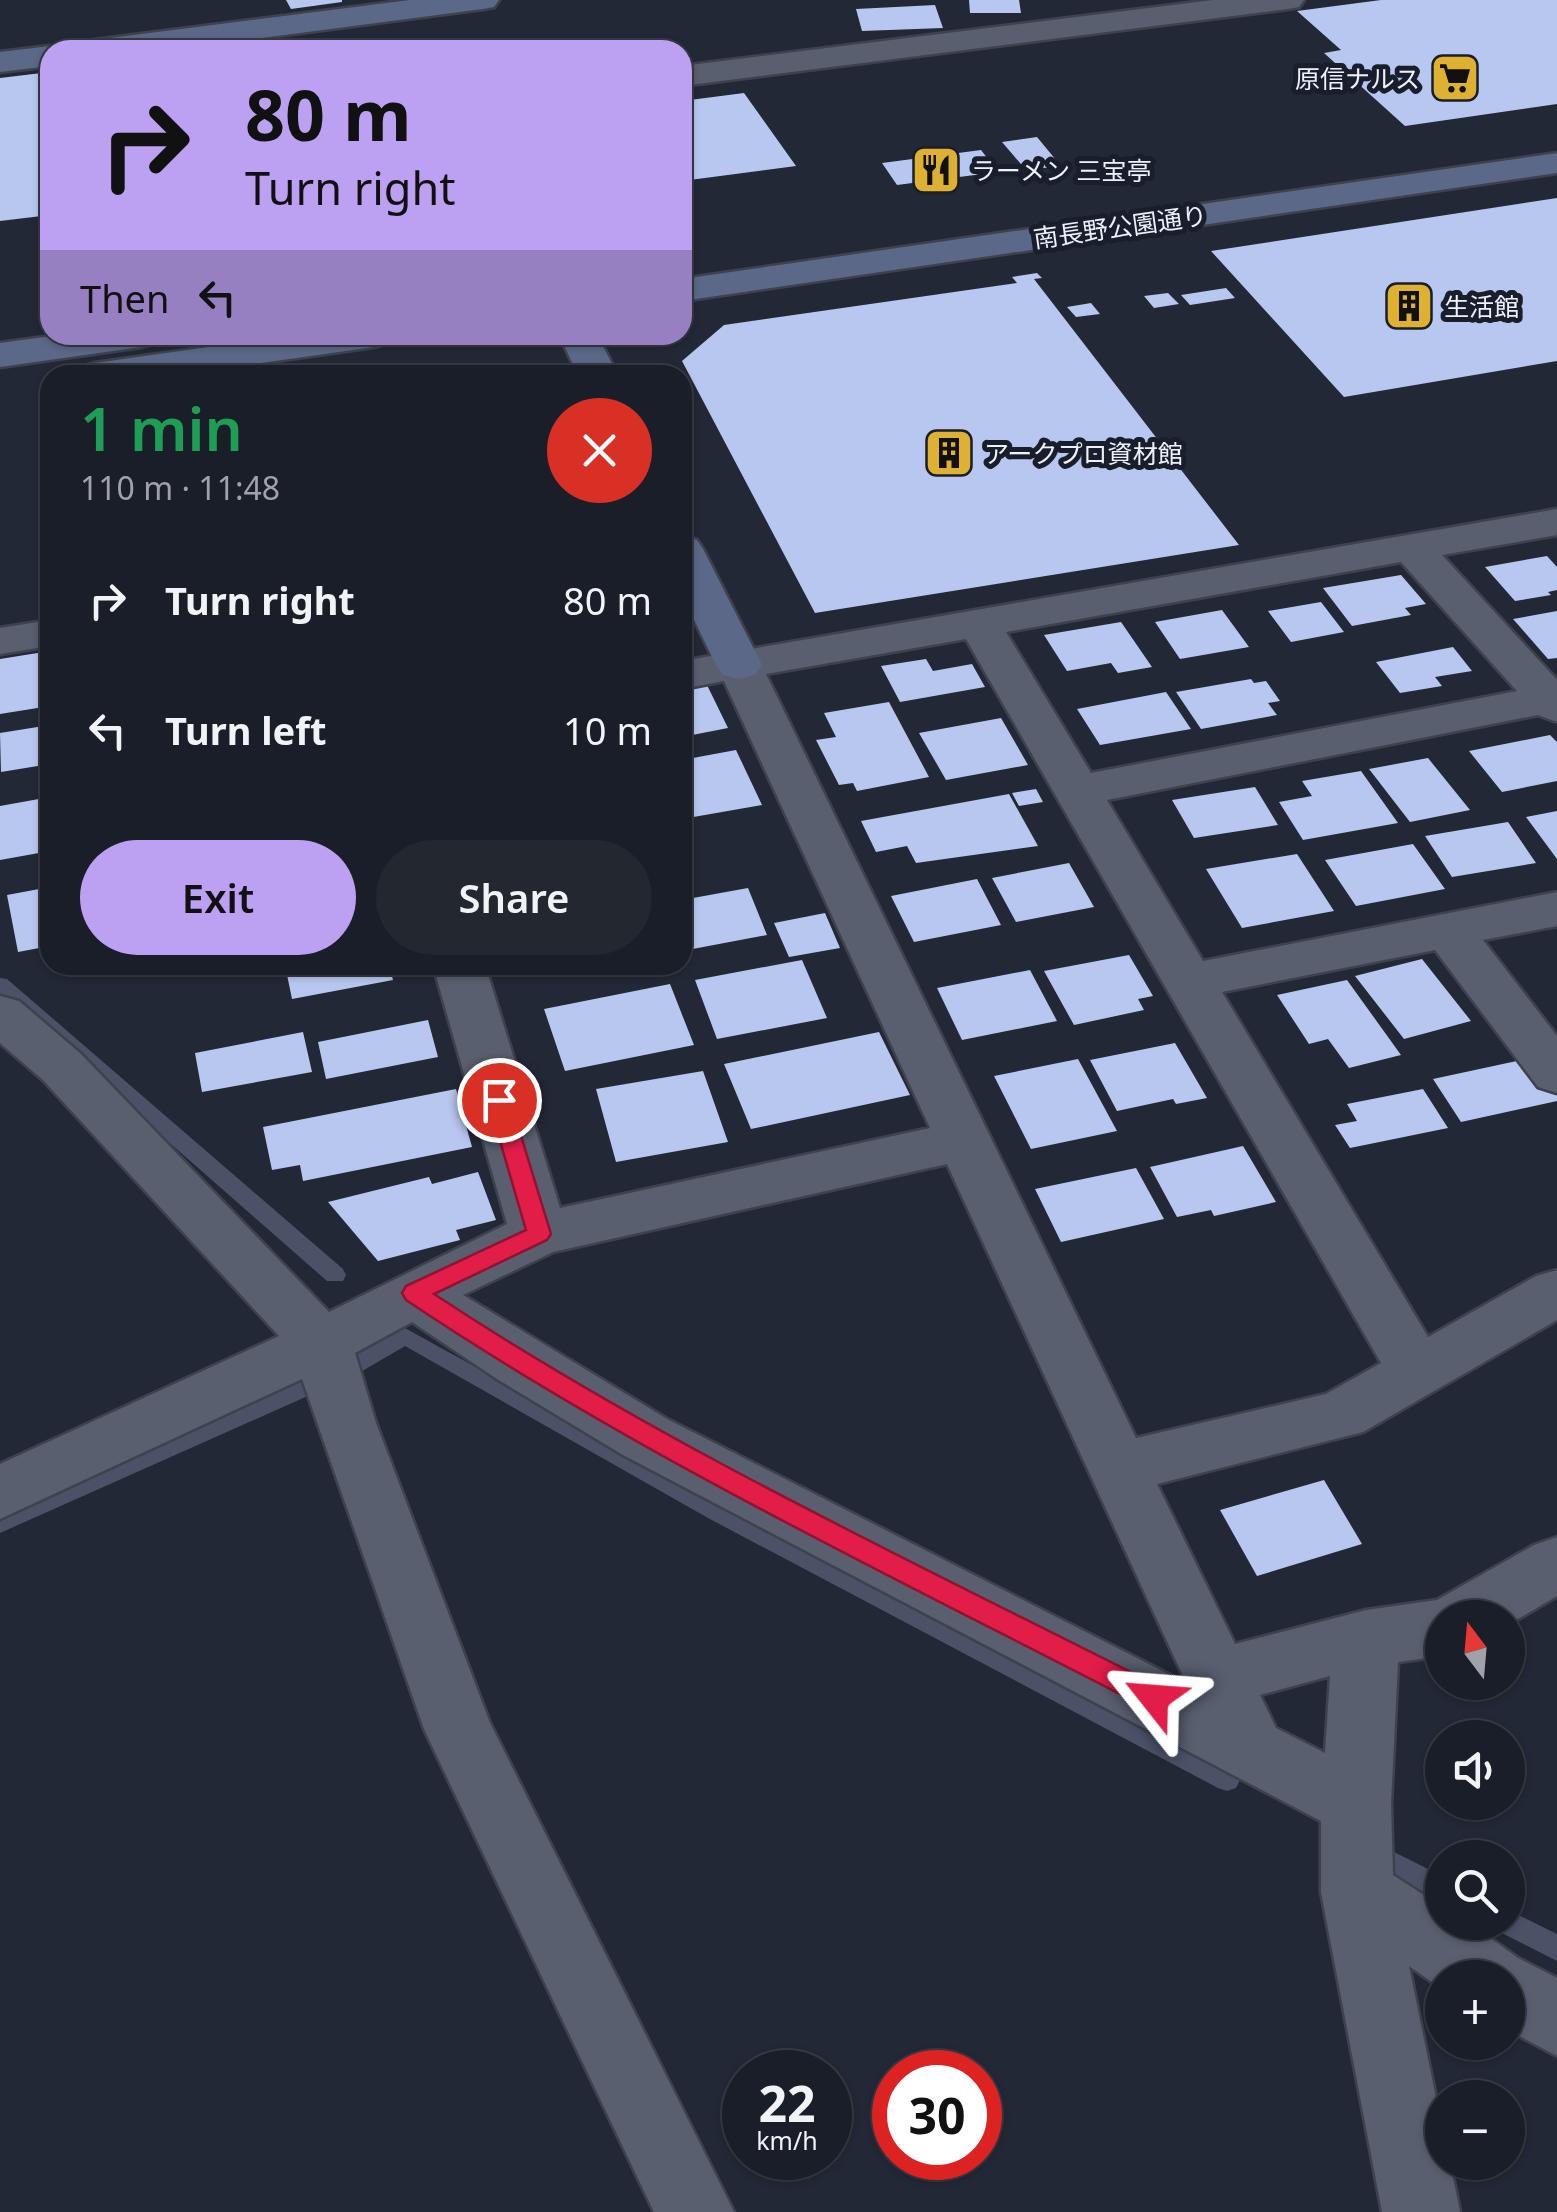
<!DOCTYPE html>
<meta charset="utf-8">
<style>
:root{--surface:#1a1e28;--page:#232730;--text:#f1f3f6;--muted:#9fa2a8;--line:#383c45;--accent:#bca0f2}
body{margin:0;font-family:"Noto Sans","Noto Sans JP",sans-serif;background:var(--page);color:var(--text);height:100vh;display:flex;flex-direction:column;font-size:38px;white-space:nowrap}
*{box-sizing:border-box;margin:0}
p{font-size:32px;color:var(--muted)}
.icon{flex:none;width:55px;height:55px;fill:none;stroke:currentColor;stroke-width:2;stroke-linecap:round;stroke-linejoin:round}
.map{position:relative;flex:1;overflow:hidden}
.side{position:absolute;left:40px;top:365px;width:652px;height:610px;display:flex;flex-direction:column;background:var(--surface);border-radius:30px;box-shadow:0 2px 8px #0004,0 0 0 2px var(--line)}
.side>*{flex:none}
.top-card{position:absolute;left:40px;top:40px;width:652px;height:305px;border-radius:30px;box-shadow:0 2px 8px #0004,0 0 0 2px var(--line);background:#bca0f2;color:#111;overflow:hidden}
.needle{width:65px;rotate:344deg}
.fabs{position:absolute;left:1425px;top:1600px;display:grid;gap:20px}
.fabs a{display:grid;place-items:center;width:100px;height:100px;border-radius:50%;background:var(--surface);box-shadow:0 2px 8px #0004,0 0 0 2px var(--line);font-size:50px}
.speed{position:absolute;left:722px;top:2050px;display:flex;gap:20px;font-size:50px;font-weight:700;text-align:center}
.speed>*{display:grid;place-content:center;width:130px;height:130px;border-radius:50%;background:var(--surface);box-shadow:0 2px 8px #0004,0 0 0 2px var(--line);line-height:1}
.speed small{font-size:25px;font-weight:400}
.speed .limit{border:15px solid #d22;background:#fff;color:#111}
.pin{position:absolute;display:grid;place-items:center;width:85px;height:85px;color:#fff;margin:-42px;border:5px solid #fff;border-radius:50%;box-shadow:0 2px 10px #0007}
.me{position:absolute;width:110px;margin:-55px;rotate:298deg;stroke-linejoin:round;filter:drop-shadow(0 0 8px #0008)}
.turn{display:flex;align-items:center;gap:35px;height:210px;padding:0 40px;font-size:45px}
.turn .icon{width:130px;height:130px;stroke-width:2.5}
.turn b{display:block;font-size:70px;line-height:85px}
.then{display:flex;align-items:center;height:95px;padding:0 40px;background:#0003;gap:20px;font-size:38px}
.round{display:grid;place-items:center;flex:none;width:105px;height:105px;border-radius:52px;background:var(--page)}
.overview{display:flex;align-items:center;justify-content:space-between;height:170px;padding:0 40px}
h1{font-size:60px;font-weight:600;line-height:75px;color:#1e9e55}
.button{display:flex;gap:20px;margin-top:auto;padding:20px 40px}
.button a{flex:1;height:115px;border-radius:60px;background:var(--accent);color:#111;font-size:40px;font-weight:600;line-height:115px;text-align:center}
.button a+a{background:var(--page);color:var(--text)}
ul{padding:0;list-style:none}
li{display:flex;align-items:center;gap:30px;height:130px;padding:0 40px}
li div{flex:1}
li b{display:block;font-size:38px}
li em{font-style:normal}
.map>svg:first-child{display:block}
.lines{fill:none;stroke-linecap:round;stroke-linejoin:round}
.stream{fill:#4b5167;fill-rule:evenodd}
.building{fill:#b8c7ef}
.street-casing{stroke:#3e424e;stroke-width:5}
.secondary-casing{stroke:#3e424e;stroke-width:5}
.street{fill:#595f6f;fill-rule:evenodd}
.secondary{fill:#5c6888;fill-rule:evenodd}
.route{fill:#e11d48;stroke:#92132f;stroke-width:2.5}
.labels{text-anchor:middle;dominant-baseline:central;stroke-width:10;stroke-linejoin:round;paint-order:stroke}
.far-poi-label{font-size:25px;fill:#eef1fb;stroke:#191e2c;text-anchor:start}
.far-street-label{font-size:25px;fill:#eef1fb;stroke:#191e2c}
</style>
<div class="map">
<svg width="1557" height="2212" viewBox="0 0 1557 2212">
<rect width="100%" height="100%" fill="#232836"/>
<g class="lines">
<path class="stream" d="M0,978l7,1 336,290 3,6 -3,6h-16l-327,-287z
M405,1328l319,176 512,268 4,8 -4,8 -9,3 -9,-3 -510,-270 -303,-172 -46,27 -8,3 -8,-3 -3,-6 3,-6z
M311,1376l8,3 3,6 -3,6 -319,142v-20z
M1374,1842l68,34v25l-77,-39 -4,-8 4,-8z
M1508,1910l49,24v27l-59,-30 -4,-9h14z"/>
</g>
<path class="building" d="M286,0h56v2l-51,7z
M969,0h50l2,13h-51z
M1381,0h176v104l-152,22 -81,-73 17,-3 -44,-39z
M935,5l8,23 -81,3 -6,-22z
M643,40l7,10h-66v-2z
M50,72v143l-50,6v-143z
M744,93l52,73 -114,15v-80z
M1037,137l24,29 -35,4 -24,-28z
M981,150l17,22 -101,13 -15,-22z
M1557,198v163l-213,36 -133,-146z
M1037,273l5,5 -8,1 205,266 -424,68 -133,-252 42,-36 293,-42 -5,-6z
M1226,288l9,10 -45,7 -9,-10z
M1168,293l11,11 -25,4 -10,-12z
M1091,303l9,11 -24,3 -9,-10z
M1547,556l10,11v23l-9,2 3,3 -36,6 -30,-34z
M1401,575l25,29 -21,4 6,7 -59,11 -29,-38z
M1321,602l23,30 -53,10 -23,-31z
M1222,610l27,37 -69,12 -25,-37z
M1557,611v47l-9,1 -35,-40z
M1121,622l31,45 -34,6 -7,-10 -44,8 -23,-36z
M1453,647l19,24 -37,6 7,9 -42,7 -24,-31z
M50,651v55l-50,8v-55z
M926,659l7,12 39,-7 13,23 -85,15 -19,-36z
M1251,679l3,4 12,-2 14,20 -12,2 9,12 -76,14 -25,-37z
M706,683l22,45 -46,9v-49z
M1166,692l25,37 -91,16 -23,-36z
M889,702l40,75 -72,14 -4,-8 -14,2 -23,-45 20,-3 -12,-24z
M1001,718l27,47 -82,15 -27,-47z
M50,725v39l-49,8 -1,-39z
M1550,735l7,7v39l-55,11 -33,-41z
M736,750l26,55 -80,14v-59z
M1428,758l42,52 -60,12 -41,-53z
M1361,771l37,52 -95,17 -24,-38 33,-6 -10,-15z
M1255,787l23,38 -84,13 -22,-38z
M1036,789l7,13 -24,4 -7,-13z
M1009,794l29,52 -122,17 -9,-17 -31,6 -15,-31z
M50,797v54l-50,9v-54z
M1557,811v48l-31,-42z
M1508,822l28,41 -84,14 -27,-41z
M1413,844l32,45 -89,17 -31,-46z
M1297,854l37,57 -92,17 -36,-59z
M1069,863l25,44 -78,15 -24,-44z
M977,879l24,46 -87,17 -23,-46z
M50,887v59l-32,6 -11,-57z
M748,888l19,47 -85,16v-51z
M825,913l15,35 -51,9 -15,-34z
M1129,955l24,41 -15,3 6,11 -70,15 -30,-54z
M1422,959l49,62 -67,18 -49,-63z
M802,960l25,58 -110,21 -22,-59z
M285,965h104l4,15 -101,19z
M1030,970l27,51 -95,19 -25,-52z
M1347,980l54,75 -52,13 -21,-29 -19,5 -32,-49z
M670,984l24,61 -129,26 -21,-62z
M428,1020l10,37 -112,22 -8,-37z
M303,1032l9,40 -110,20 -7,-39z
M879,1032l31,63 -159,34 -27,-65z
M1175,1043l32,55 -31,6 -3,-5 -56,12 -27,-51z
M1531,1058l26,37v6l-96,21 -28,-43z
M1078,1059l39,72 -86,18 -37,-73z
M703,1071l25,71 -112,20 -20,-73z
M456,1089l16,58 -169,34 -3,-16 -28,5 -9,-43z
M1423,1089l25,39 -98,20 -15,-23 22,-4 -10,-17z
M1243,1146l33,56 -62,14 -3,-6 -34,7 -27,-50z
M1136,1168l28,51 -103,23 -26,-53z
M478,1172l18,48 -40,10 4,10 -82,21 -50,-59 101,-25 3,7z
M1324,1480l38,64 -105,32 -37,-66z"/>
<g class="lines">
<g class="street-casing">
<path id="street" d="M1213,0h91l-5,7 -11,2 -606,77v-20z
M1557,509v26l-115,20 115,125v42l-19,-7 -431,85 96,161 354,-69v34l-74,14 74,96v57l-19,-6 -103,-137 -213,42 206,345 108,-61 21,-6v50l-194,112 -206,52 78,160 131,-34 71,-10 97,-55 23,-8v59l-49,29v-7h-66v38l-44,6 -7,142 2,71 49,32v15h26l50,36 39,20v78l-49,-26v-52h-66v11l-33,-23 33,161v35h8l10,50h-78l-61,-320v-71l-698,-366 -126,-76 -85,-57 -57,31 21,70 114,300 244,489h-80l-230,-483 -122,-350 -302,140v-55l279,-128 -236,-256 -43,-37v-47l19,5 62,53 248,258 178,-88 -74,-259h52l75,243 370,-80 -206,-447 -42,8v-28zM1401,562l116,129 -426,82 -85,-141zM966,639l415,724 -55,31 -190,44 -370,-764zM947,1164l236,512 1,6 -517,-263 -204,-124 90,-43zM1330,1676l-5,77 -49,-25 -16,-33z
M50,620v26l-50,8v-26z"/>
</g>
<g class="secondary-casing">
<path id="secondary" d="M410,0h89l-5,7 -11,2 -314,41h-91l5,-7 11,-3z
M50,46l12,4h-12v16l-50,6v-20z
M1557,153v20l-875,128v-22z
M59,335h101l-5,8 -14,4 -141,20v-24z
M293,335h100l-5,8 -14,4 -197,28h-102l6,-8 14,-4z
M559,335h38l21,40h-40z
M682,536l15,4 6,9 59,116 -7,10 -16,4 -16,-4 -7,-10 -34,-70z"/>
</g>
<use href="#street" class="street"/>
<use href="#secondary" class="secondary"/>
</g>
<path class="route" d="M499,1091l11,9 41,134 -4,6 -113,54c232,153 484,270 730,395l5,9 -5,9 -10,3 -9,-3c-251,-130 -505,-250 -739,-407l-4,-7 4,-7 120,-56 -38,-130z"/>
<defs>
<g id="supermarket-square" transform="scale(2.5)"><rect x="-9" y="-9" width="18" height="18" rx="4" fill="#deb133" stroke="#191e2c"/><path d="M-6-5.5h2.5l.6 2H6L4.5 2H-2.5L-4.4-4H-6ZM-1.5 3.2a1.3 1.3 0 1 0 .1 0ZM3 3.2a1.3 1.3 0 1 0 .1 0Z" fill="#111"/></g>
<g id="restaurant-square" transform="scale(2.5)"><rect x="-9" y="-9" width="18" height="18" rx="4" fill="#deb133" stroke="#191e2c"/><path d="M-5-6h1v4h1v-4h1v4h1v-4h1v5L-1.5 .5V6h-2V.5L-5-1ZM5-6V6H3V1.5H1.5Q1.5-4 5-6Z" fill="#111"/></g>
<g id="building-square" transform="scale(2.5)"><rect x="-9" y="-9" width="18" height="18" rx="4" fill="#deb133" stroke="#191e2c"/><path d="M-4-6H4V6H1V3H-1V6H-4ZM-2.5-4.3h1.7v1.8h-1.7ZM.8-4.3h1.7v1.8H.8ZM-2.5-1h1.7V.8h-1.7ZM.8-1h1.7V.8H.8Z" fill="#111"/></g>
</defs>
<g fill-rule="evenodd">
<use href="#supermarket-square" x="1455" y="78"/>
<use href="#restaurant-square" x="936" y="170"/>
<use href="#building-square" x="1409" y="306"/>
<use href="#building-square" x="949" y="453"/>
</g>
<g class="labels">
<g class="far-poi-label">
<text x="1420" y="78" text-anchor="end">原信ナルス</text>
<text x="971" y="170">ラーメン 三宝亭</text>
<text x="1444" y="306">生活館</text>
<text x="984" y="453">アークプロ資材館</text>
</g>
<g class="far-street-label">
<text transform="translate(1120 226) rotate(-8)">南長野公園通り</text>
</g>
</g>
</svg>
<div class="fabs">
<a><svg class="needle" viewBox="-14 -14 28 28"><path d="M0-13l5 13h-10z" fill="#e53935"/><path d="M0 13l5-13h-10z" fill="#9fa2a8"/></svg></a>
<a><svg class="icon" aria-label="sound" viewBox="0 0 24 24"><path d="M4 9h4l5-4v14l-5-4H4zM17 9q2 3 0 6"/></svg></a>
<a><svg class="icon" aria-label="search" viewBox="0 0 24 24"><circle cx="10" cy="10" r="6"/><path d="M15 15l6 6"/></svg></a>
<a>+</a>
<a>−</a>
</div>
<div class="speed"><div>22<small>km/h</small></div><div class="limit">30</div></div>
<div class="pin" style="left:499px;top:1100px;background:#d93025"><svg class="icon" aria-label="arrive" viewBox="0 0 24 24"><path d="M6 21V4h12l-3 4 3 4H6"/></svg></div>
<svg class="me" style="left:1154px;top:1698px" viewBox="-20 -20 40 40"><path d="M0-17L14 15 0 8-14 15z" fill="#e11d48" stroke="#fff" stroke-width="4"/></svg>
<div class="top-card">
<div class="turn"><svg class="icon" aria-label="right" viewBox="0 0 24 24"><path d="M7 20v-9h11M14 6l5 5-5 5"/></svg><div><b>80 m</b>Turn right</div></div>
<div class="then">Then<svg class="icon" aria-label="left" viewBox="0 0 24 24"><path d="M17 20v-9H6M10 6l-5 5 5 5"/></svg></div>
</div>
<section class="side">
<div class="overview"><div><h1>1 min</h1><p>110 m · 11:48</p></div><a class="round" style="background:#d93025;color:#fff"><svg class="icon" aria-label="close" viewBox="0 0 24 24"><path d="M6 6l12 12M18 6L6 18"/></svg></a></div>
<ul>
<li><svg class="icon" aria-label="right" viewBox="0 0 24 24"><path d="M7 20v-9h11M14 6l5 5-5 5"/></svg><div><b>Turn right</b></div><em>80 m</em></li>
<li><svg class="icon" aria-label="left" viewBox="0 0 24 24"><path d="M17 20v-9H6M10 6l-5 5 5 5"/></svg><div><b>Turn left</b></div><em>10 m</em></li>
</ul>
<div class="button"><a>Exit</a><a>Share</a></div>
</section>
</div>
